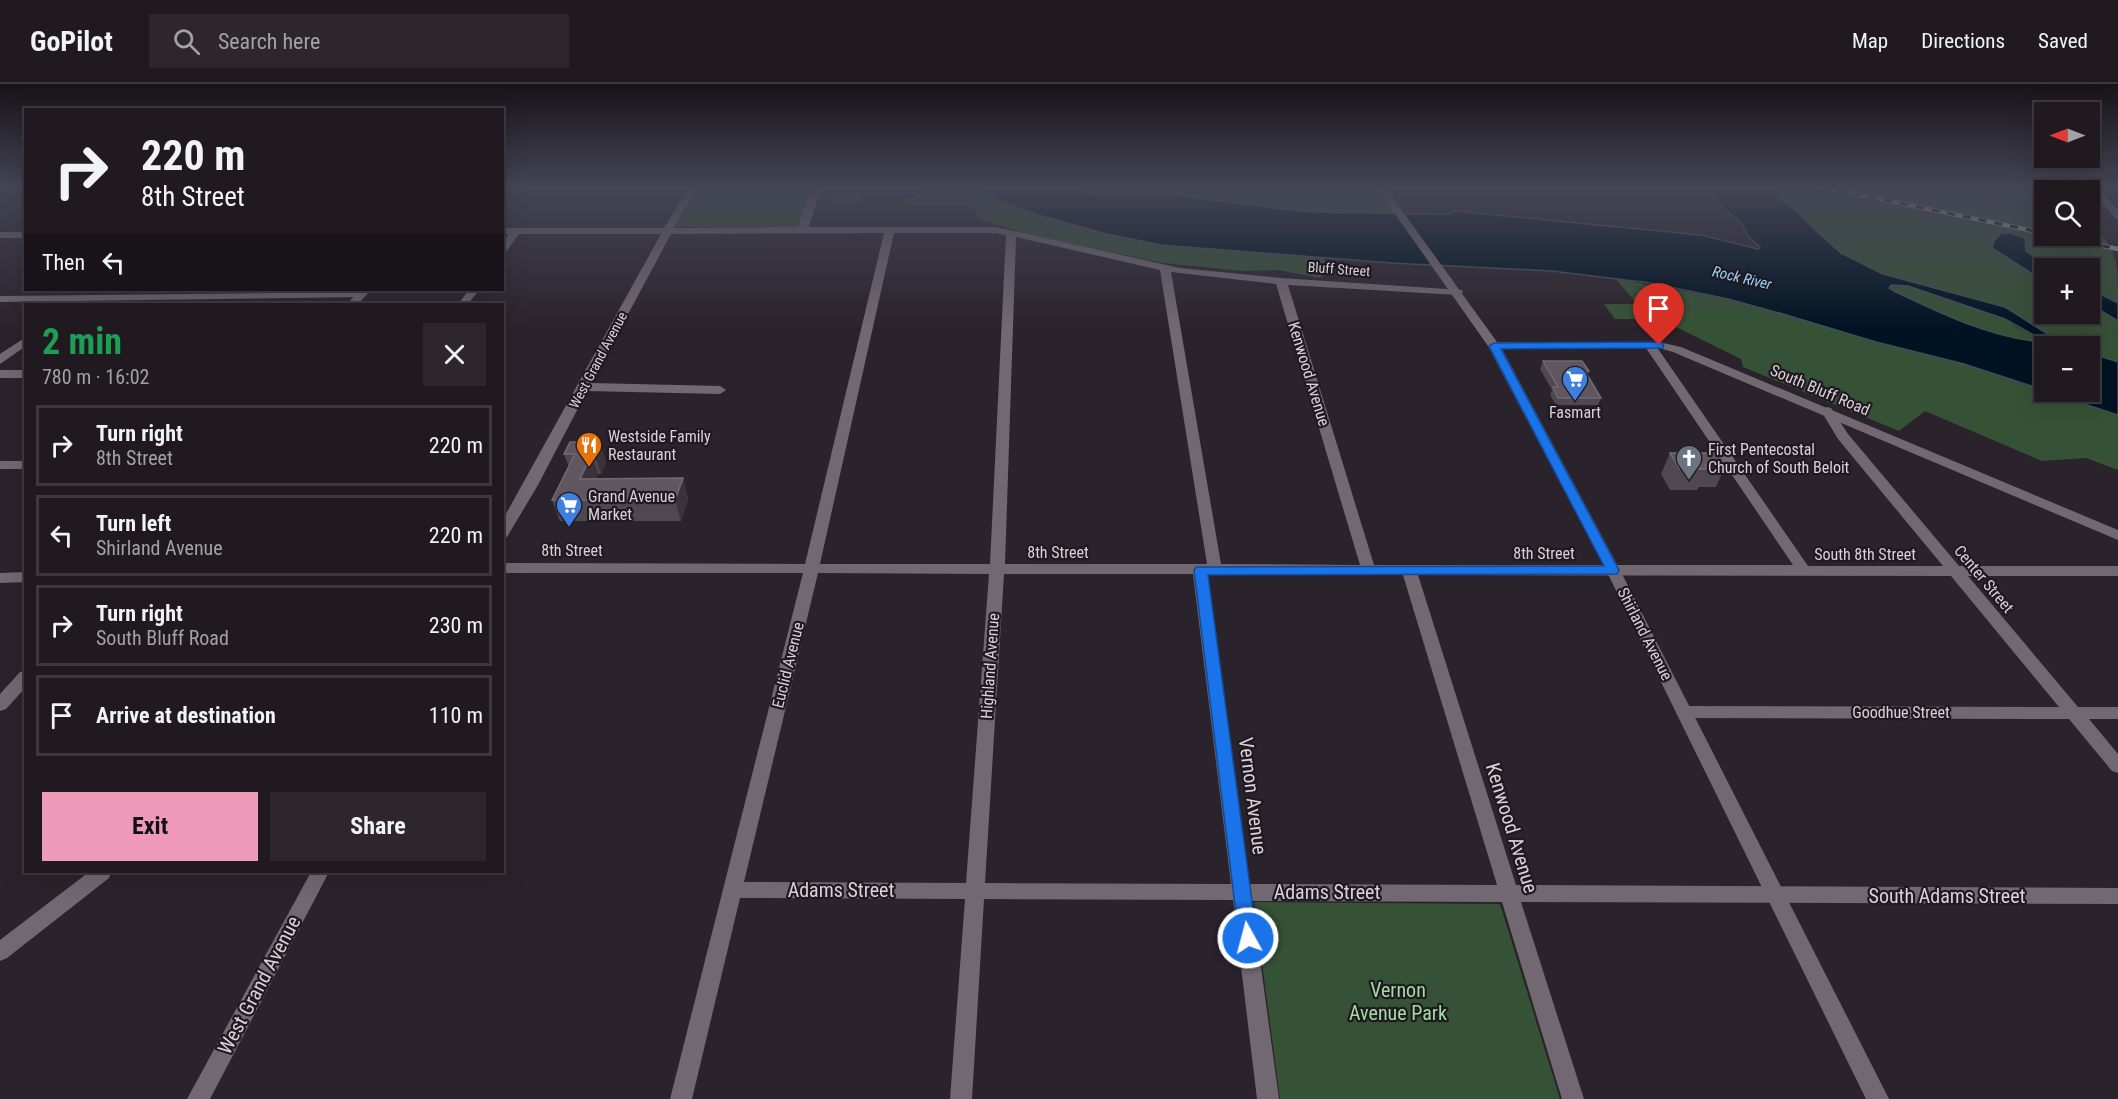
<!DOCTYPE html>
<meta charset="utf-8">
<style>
:root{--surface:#201a20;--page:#2d272d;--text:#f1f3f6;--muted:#a2a1a5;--line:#3d383e;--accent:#ef9ab8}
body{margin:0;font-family:"Roboto Condensed",sans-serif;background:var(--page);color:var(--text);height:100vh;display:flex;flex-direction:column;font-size:22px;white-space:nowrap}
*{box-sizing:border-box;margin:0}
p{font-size:20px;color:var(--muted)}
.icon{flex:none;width:33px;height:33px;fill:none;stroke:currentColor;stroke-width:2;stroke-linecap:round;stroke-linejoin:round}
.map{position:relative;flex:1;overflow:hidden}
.side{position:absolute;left:24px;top:219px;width:480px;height:570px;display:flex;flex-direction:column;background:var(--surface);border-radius:0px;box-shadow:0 6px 24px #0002,0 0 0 2px var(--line)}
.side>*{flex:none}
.top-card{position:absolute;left:24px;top:24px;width:480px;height:183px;border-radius:0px;box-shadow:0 6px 24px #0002,0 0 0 2px var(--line);background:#201a20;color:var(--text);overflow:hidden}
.needle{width:39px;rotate:270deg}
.tools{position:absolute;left:2034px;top:18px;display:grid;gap:12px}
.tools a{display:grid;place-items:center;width:66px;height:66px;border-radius:0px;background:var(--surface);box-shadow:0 6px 24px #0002,0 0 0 2px var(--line);font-size:30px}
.pin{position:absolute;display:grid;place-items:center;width:51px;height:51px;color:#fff;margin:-62px -26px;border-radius:50% 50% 50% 0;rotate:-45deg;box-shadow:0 0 6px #0007}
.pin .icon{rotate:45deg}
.me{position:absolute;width:66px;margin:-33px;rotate:353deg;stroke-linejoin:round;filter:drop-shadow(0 0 4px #0008)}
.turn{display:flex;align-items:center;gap:21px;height:126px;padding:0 18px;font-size:27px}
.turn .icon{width:78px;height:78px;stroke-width:2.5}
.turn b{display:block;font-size:42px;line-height:51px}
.then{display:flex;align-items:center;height:57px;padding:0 18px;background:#0003;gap:12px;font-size:22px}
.round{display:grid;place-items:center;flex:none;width:63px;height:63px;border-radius:0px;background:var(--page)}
.headline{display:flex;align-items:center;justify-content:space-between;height:102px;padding:0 18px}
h1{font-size:36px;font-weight:700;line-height:45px;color:#1e9e55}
.action{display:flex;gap:12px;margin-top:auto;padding:12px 18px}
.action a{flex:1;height:69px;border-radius:0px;background:var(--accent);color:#111;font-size:24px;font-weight:700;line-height:69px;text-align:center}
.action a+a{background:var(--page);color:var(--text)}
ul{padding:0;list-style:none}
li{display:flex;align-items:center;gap:18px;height:81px;margin:0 12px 9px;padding:0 6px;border:3px solid var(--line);border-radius:0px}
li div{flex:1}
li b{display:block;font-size:22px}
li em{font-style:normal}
header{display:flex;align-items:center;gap:36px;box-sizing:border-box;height:84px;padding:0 30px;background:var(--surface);border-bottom:2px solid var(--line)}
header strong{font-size:28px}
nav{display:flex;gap:33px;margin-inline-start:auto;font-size:21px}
.search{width:420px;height:54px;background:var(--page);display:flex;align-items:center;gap:15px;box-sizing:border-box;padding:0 21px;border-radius:0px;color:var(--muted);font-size:22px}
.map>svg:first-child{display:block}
.green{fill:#365236}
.water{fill:#001322;stroke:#414d59;stroke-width:1.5;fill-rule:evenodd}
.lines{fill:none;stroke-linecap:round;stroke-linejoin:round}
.stream{stroke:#414d59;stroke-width:3}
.minor{fill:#726871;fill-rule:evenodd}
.tertiary{fill:#726871;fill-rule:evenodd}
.rail-casing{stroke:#ada7ad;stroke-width:4.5}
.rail{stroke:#211921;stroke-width:3;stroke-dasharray:8;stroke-linecap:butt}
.wall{fill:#504850}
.shaded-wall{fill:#3b333b}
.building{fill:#5f565f;stroke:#726a72;stroke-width:1.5}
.route{fill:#1a73e8;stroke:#114b97;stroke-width:1.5}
.labels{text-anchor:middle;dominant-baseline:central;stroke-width:4.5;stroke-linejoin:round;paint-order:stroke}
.far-street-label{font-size:14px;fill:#d8d3d8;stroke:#211921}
.far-water-label{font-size:15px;font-style:italic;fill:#98d0f9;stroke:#211921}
.street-label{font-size:16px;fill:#d8d3d8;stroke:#211921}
.poi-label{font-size:16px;fill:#d8d3d8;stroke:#211921;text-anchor:start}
.near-street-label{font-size:20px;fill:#d8d3d8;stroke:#211921}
.near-park-label{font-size:20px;fill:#a2dda2;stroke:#211921}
</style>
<header>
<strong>GoPilot</strong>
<div class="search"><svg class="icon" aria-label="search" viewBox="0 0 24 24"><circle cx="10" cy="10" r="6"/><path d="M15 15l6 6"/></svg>Search here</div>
<nav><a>Map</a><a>Directions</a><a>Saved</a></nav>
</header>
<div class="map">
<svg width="2118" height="1015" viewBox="0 0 2118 1015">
<rect width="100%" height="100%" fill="#2b232b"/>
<path class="green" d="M921,103h58l20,14 43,15 65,18 54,11 163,11 2,18 -7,4 -40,-8 -36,1 -80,-8 -130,-27 -51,-16 -5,-2 -2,-8 -9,-4h-56l-8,-3 18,-10z
M1070,103h307l20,27 -87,-2 -150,-18 -47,2 -26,-3z
M1765,103h278l5,3h-4v46h46v-13c28,25 28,40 28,80l-28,-14v-21h-40l-24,-17v-10l-34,7 52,33v33h46v-10l28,17v41l-28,-9v-7h-17l-19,-8 -49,-31 -122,-33 -42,-21 -27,-24 -16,-17z
M697,105h120l-8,8 -11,30h-122z
M1616,195l112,20 55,15 93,28 88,22 154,51v55l-32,-12 -44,3 -117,-50 -26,20 -156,-64 -2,-8 -71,-35 -20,-5h-35l-11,-15h33z
M1890,201l18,1 97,33 13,9 23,11 -2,3c-51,-6 -97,-28 -143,-50l-7,-4z
M1254,818l246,2 60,195h-280z"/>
<path class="water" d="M979,103h91l17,6 26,3 47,-2 150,18 129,2h12l3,-3 247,24 57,14 2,-2 -13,-12c-3,-17 -22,-21 -30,-34 -2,-4 -3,-10 -5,-14h53l33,25 16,17 27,24 42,21 122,33 49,31 19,8h-29v44l-80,-26 -88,-22 -93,-28 -55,-15 -78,-16 -98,-12 -160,-8 -231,-18 -54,-11 -65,-18 -43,-15zM1891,201l17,1 97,33 36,20 -2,3c-51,-6 -97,-28 -143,-50l-7,-4z
M2001,149h9l15,5 1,13 24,17h-6v13l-52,-33 2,-7z
M2090,205l28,14v18l-28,-17z
M2090,269l28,9v53l-70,-23h42z"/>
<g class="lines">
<path class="stream" d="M1842,103l174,35
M1978,103l20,12 21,26"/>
<path class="minor" d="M689,103h9l-24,41 124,-1 9,-28 10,-12h9l-9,13 -8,27h187l184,41 101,10 181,12 1,2 -5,3 -170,-10 86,280h419l-149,-220 6,-3 4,1 154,223h135l-105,-127 -17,-28 6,-4 4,1 17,26 111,132h159v10h-150l110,131h40v12h-29l29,35v19l-6,-2 -43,-52 -385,-1 -6,-2 -2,-4 2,-4 6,-2 375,1 -108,-131 -533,-1 98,310 602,3v16l-597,-2 63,197h-22l-60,-197 -250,-1 27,198h-22l-24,-199 -249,-1 -12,200h-22l15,-200 -225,-1 -48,201h-22l133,-526h-301v-10l303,1 79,-331 -213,1 -80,149 129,3 6,4 -6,4 -133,-3 -49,94 -31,52 -5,1v-17l159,-287h-142l-13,18 -4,1v-11l7,-8h-7v-6h162zM894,149h102l10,2 -16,329h-170zM1016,153l144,33 47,294h-202zM1171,188l105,12 84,281 -139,-1zM818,489l171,1 -23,309 -222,-1zM1004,490h189l38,310 -246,-1zM1208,490l195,1 94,310 -247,-1z
M2089,103h9l20,23v9l-3,-1z
M0,148h26v6h-26z
M469,206h10l-11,14h-10z
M361,208l4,1v4l-365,5v-6z
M26,253v9l-26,18v-10z
M0,286h26v8h-26z
M0,377h26v8h-26z
M26,488v10l-26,1v-10z
M89,788h22l-2,6 -102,80 -7,3v-21z
M311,788h18l-119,227h-23z"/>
<path class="tertiary" d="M1376,103h9l112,155h162l22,5 437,183v10l-445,-188 -14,-4 -157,1 118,221 269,529h-23l-260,-529 -118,-224z
M360,206h11l-13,14h-11z
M26,586v17l-20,22 -6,2v-17l20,-22z"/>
<g class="rail-casing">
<path id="rail" d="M1822,103l222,46
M2055,152l63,13"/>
</g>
<use href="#rail" class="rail"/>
</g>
<path class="wall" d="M830,103h34l-5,16h-28l-2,-14z
M1543,277l46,10 -2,4 14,23 -3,7h-42l-6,-10 2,-5 -12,-21z
M599,358l7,20 -5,12h-3l-2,5 87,-1 5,21 -7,22h-121l-8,-21 17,-33 -5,-13z
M1670,369l56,12 -10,22h-17l-2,3h-27l-9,-16z"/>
<path class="shaded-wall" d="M858,103h6l-5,16 -1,-14z
M599,358l7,20 -5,12 -7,-20z
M592,370l6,20 -11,25 -7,-20z
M683,394l5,21 -7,22 -6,-21z"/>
<path class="building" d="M830,103h28v2h-29z
M1543,277h39l7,10h-4l16,27h-43l-5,-11h5z
M570,358h29l-5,12h-2l-12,25 103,-1 -8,22h-123l23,-46h-11z
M1670,369h49l7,12h-21l2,4h-27z"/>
<linearGradient id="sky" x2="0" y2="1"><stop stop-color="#181318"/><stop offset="0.42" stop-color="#444555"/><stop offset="1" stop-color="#444555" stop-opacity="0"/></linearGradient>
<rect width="2118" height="245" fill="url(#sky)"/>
<path class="route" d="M1659,258l4,1v5l-162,1 118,221 -2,4 -409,1 49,363 -3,5 -6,3 -6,-3 -3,-5 -45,-368 2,-3 408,-1 -115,-220 5,-3z"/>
<defs>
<g id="supermarket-pin" transform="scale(1.35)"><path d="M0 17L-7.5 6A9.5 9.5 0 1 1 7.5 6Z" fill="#3f7fe0" stroke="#211921"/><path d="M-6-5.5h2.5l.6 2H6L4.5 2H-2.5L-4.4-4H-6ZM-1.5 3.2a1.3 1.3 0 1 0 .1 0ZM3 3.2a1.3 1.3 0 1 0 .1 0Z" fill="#fff"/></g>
<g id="restaurant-pin" transform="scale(1.35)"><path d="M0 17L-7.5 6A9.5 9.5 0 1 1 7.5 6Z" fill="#e8710a" stroke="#211921"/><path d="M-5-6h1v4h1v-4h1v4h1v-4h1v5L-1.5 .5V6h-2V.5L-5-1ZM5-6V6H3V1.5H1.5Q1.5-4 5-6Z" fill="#fff"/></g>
<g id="church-pin" transform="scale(1.35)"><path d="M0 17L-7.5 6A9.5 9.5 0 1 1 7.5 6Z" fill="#6b7280" stroke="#211921"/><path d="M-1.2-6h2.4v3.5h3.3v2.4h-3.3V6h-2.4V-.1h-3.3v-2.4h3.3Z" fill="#fff"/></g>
</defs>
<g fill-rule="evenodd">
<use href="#supermarket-pin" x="1575" y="295"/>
<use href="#restaurant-pin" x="589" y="361"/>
<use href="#church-pin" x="1689" y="374"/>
<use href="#supermarket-pin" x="569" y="421"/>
</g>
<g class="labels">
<g class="far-street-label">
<text transform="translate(1339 185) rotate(4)">Bluff Street</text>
<text transform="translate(598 276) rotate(-62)">West Grand Avenue</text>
</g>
<g class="far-water-label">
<text transform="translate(1742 194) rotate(13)">Rock River</text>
</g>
<g class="street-label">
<text transform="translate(1309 290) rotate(73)">Kenwood Avenue</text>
<text transform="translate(1820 306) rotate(23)">South Bluff Road</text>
<text x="572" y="466">8th Street</text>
<text x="1058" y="468">8th Street</text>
<text x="1544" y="469">8th Street</text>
<text x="1865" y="470">South 8th Street</text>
<text transform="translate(1984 495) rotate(50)">Center Street</text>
<text transform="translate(1645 550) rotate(63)">Shirland Avenue</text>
<text transform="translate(788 581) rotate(-76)">Euclid Avenue</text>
<text transform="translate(990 582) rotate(-86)">Highland Avenue</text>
<text x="1901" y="628">Goodhue Street</text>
</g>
<g class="poi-label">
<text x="1575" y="328" text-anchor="middle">Fasmart</text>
<text x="608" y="352">Westside Family<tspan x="608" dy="18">Restaurant</tspan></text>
<text x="1708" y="365">First Pentecostal<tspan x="1708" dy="18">Church of South Beloit</tspan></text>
<text x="588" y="412">Grand Avenue<tspan x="588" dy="18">Market</tspan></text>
</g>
<g class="near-street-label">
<text transform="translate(1253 712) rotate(83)">Vernon Avenue</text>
<text transform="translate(1512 744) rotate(73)">Kenwood Avenue</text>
<text x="841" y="806">Adams Street</text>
<text x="1327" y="808">Adams Street</text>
<text x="1947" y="812">South Adams Street</text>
<text transform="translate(259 901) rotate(-62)">West Grand Avenue</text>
</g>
<g class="near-park-label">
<text x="1398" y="906">Vernon<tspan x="1398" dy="23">Avenue Park</tspan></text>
</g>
</g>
</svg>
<div class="tools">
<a><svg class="needle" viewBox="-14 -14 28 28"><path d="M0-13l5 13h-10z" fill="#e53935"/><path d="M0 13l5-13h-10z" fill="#a2a1a5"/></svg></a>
<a><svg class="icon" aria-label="search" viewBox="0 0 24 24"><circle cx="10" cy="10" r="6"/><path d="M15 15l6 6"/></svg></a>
<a>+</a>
<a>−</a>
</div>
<div class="pin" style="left:1659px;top:261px;background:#d93025"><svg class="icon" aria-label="arrive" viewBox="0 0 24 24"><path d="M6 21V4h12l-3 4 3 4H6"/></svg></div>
<svg class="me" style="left:1248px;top:854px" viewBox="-20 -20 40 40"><circle r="17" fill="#1a73e8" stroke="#fff" stroke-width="3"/><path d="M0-11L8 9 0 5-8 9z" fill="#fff"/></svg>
<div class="top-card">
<div class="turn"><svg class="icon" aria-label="right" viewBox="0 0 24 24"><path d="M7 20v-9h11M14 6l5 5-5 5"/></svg><div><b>220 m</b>8th Street</div></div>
<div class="then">Then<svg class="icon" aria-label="left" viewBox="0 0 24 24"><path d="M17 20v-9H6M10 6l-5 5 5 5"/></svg></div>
</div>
<section class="side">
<div class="headline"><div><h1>2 min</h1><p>780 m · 16:02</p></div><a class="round"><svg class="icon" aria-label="close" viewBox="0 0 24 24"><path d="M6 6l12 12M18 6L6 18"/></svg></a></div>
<ul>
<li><svg class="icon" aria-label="right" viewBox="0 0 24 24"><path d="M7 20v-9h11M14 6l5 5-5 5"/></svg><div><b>Turn right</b><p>8th Street</p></div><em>220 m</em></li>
<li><svg class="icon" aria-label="left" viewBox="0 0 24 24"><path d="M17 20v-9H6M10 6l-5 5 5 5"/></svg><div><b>Turn left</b><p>Shirland Avenue</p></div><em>220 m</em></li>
<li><svg class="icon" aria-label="right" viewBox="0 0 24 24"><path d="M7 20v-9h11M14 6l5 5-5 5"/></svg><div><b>Turn right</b><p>South Bluff Road</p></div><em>230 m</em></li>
<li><svg class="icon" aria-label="arrive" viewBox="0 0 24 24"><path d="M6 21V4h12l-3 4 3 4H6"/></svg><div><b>Arrive at destination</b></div><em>110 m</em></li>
</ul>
<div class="action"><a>Exit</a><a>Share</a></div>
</section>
</div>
